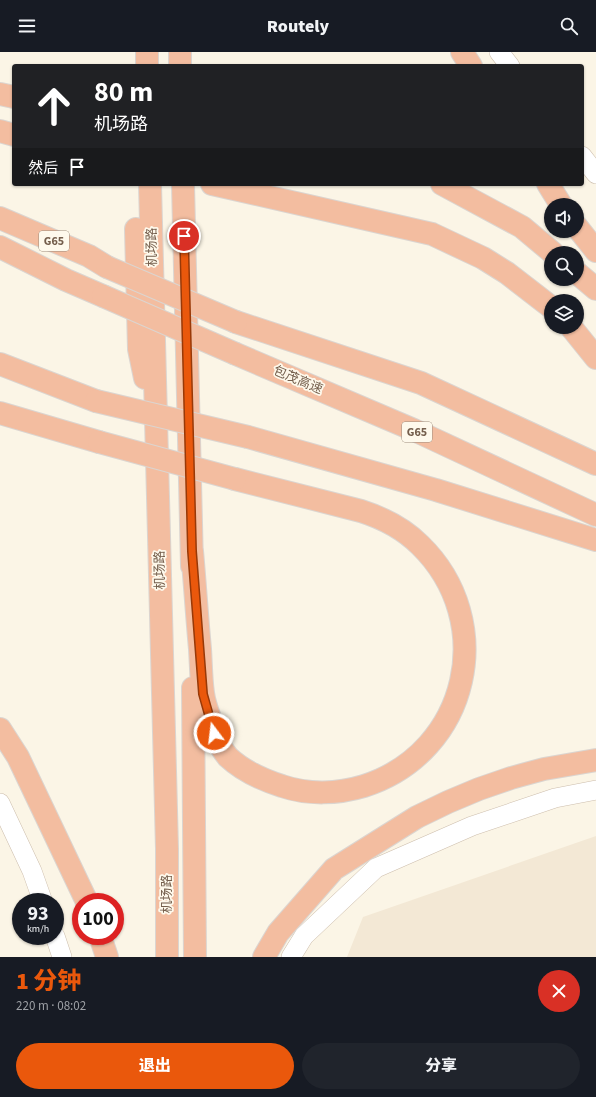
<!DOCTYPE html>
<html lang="zh">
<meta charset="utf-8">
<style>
:root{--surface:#171b24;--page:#20242c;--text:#f1f3f6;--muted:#9ea1a6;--accent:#ea580c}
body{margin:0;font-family:"Source Sans 3","Noto Sans SC",sans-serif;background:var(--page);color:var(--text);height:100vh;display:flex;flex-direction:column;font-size:15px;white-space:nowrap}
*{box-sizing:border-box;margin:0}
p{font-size:13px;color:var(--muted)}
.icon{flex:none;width:22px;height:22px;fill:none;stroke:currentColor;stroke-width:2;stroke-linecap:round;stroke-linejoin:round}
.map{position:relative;height:905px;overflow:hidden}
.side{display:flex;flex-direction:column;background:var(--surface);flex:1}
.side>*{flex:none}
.hud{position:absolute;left:12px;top:12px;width:572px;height:122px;border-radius:4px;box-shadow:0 1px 3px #0004;background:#202124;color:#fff;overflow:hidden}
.fabs{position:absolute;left:544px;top:146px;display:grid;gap:8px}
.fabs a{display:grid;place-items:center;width:40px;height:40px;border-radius:50%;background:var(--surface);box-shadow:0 1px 3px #0004;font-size:20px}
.speed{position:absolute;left:12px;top:841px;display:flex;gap:8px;font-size:20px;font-weight:700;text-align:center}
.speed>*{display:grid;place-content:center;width:52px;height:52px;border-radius:50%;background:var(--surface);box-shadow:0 1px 3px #0004;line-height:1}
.speed small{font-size:10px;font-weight:400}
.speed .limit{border:6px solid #d22;background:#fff;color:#111}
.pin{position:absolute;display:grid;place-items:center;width:34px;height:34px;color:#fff;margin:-17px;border:2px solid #fff;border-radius:50%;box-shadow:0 1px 4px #0007}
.me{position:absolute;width:44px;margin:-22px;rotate:345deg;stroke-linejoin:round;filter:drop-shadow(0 0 3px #0008)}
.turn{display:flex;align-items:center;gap:14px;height:84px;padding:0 16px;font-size:18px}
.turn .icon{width:52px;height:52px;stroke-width:2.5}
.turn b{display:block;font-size:28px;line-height:34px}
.then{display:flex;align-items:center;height:38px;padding:0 16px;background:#0003;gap:8px;font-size:15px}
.round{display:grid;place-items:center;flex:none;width:42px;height:42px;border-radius:21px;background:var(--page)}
.summary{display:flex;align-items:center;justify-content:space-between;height:68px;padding:0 16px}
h1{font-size:24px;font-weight:800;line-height:30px;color:var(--accent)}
.button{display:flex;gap:8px;margin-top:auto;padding:8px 16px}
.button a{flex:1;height:46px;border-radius:24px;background:var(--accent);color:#fff;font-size:16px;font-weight:800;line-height:46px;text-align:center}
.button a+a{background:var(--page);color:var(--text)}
header{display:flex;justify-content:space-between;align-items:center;height:52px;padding:0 16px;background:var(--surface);font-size:18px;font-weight:800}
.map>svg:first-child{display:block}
.residential{fill:#f3e8d5}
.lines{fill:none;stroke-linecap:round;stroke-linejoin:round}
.minor-casing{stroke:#cdbead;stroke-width:20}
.highway-casing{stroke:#dbd5d0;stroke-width:24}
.minor{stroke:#fff;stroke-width:19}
.highway{stroke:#f3bda0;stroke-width:22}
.highway-bridge-casing{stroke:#dbd5d0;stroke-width:24;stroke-linecap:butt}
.highway-bridge{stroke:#f3bda0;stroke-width:22}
.route-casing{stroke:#983908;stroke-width:10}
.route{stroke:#ea580c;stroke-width:7}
.labels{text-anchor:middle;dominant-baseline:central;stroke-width:3.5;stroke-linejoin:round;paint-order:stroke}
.shield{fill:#fef9ec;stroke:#9d8c7c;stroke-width:1}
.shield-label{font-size:12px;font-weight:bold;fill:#745e4c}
.street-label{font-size:13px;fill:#745e4c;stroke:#fef9ec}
</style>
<header><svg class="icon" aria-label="menu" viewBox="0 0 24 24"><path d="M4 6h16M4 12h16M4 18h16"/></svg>Routely<svg class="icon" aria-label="search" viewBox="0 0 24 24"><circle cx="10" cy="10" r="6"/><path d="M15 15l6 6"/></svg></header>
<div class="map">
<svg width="596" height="905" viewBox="0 0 596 905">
<rect width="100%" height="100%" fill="#fbf5e6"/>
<path class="residential" d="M596,784v121h-249l16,-40z"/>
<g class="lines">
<g class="minor-casing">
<path id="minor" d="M499,0l11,14
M582,104l14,18
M0,751l32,68 11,31
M55,884l7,21
M291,905l13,-21 72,-68 96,-42 83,-28 41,-8"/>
</g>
<g class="highway-casing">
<path id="highway" d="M147,0v14
M180,0v14
M462,0l9,14
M0,42l14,3
M0,79l14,4
M150,132l17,665v108
M183,132l9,382
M212,132l220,50 51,24 24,15 44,34
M442,132l80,43 31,26
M548,132l13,21
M0,166l89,38 18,11
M577,175l19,24
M136,177l3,120 6,29
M0,195l66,33 37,16
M577,221l19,16
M236,270l185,61 175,81
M571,275l25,31
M236,302l178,76 182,85
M0,312l96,37
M0,361l99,29
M248,385l188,53 160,50
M192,499c3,33 5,66 8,98 1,15 1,30 3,44 1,8 4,17 7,25 1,5 2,12 5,17 3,7 8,16 13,22 15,14 35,23 54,29 26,9 56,8 82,0 106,-34 134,-165 56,-241 -17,-17 -37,-27 -59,-34l-126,-32
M193,636l2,269
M0,677l18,28 69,145
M100,884l7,21
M264,905l14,-24 56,-64 83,-52 31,-15 31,-13 32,-11 33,-9 52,-9"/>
</g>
<use href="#minor" class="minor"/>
<use href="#highway" class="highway"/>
<g class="highway-bridge-casing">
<path id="highway-bridge" d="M107,215l129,55
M103,244l133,58
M96,349l152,36
M99,390l136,37"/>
</g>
<use href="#highway-bridge" class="highway-bridge"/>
</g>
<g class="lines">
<g class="route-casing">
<path id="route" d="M184,184l8,315 11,143 11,39"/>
</g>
<use href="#route" class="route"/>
</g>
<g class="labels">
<g class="shield">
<rect x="39" y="179" width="30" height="20" rx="3"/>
<rect x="402" y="370" width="30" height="20" rx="3"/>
</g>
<g class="shield-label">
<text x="54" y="189">G65</text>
<text x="417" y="380">G65</text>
</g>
<g class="street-label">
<text transform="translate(152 195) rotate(-91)">机场路</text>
<text transform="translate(298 328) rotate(23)">包茂高速</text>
<text transform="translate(160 518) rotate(-91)">机场路</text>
<text transform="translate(167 842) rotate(-90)">机场路</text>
</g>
</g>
</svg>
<div class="fabs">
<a><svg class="icon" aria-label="sound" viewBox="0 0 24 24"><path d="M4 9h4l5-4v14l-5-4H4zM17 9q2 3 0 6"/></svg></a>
<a><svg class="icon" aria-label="search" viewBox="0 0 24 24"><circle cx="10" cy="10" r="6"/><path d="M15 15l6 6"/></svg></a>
<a><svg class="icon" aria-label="layers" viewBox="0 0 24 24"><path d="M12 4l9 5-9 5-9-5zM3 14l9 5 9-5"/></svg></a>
</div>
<div class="speed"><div>93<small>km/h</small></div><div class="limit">100</div></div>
<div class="pin" style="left:184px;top:184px;background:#d93025"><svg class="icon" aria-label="arrive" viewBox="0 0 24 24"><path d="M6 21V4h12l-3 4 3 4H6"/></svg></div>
<svg class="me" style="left:214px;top:681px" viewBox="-20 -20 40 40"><circle r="17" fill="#ea580c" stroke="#fff" stroke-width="3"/><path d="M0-11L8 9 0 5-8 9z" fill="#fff"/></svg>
<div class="hud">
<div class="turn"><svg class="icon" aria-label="ahead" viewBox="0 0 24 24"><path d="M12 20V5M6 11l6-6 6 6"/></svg><div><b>80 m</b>机场路</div></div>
<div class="then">然后<svg class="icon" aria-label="arrive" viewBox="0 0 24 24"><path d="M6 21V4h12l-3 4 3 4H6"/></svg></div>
</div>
</div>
<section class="side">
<div class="summary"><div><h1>1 分钟</h1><p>220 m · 08:02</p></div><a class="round" style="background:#d93025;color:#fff"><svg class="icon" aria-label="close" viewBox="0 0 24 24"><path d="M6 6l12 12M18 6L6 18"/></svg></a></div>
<div class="button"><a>退出</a><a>分享</a></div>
</section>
